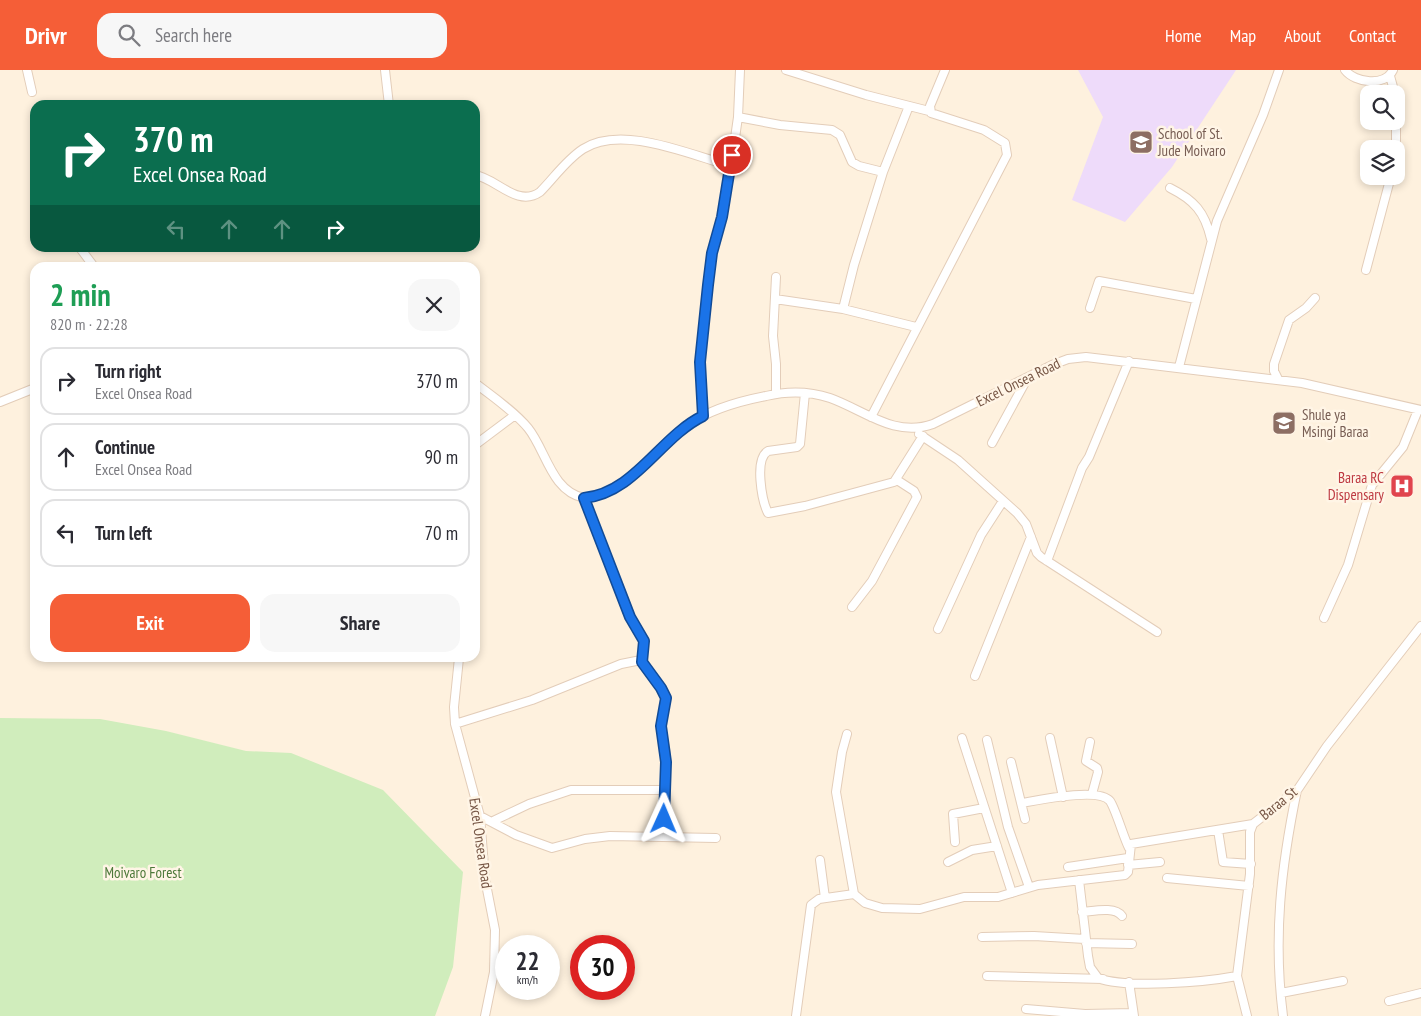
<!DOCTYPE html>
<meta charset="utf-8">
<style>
:root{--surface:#fff;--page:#f7f7f7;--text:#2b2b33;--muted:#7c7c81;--line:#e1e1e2;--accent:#f55e37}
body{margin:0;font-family:"PT Sans Narrow",sans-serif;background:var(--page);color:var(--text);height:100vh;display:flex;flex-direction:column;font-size:19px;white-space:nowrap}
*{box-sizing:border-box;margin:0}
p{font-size:16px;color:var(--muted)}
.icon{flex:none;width:28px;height:28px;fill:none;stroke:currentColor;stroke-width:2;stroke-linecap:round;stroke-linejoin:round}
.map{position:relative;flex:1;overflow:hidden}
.sheet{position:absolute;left:30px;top:192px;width:450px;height:400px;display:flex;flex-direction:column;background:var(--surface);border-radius:15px;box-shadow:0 2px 8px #0003}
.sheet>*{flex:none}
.hud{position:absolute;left:30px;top:30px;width:450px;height:152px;border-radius:15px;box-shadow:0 2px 8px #0003;background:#0b6e4f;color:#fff;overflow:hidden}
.controls{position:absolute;left:1360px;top:15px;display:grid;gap:10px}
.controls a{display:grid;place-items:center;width:45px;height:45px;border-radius:10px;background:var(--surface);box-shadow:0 2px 8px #0003;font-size:25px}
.speed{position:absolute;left:495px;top:865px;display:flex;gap:10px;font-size:25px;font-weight:700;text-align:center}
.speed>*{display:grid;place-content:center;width:65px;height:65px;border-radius:50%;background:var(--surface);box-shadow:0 2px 8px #0003;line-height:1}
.speed small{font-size:12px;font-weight:400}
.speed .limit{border:8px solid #d22;background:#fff;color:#111}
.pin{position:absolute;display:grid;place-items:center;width:42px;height:42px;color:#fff;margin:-21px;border:2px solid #fff;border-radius:50%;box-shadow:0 1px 5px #0007}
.me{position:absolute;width:55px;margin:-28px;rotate:1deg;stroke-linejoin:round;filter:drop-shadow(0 0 4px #0008)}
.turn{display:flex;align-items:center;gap:18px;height:105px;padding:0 20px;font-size:22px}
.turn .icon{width:65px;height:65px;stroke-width:2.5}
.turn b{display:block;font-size:35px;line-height:42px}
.lanes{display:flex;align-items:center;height:48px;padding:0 20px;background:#0003;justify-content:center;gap:25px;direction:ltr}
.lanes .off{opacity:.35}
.round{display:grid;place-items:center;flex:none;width:52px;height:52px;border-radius:15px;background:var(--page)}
.headline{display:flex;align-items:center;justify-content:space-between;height:85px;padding:0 20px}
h1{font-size:30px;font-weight:700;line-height:38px;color:#1e9e55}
.primary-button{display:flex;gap:10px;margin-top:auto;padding:10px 20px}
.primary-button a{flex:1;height:58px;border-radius:15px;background:var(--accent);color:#fff;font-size:20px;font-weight:700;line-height:58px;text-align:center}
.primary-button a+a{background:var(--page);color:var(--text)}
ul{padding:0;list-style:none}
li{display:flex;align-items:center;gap:15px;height:68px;margin:0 10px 8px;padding:0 10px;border:2px solid var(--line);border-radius:15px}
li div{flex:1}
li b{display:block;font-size:19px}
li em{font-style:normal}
header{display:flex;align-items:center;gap:30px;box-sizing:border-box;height:70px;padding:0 25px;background:var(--accent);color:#fff}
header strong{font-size:24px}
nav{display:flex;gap:28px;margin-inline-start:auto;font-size:18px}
.search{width:350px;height:45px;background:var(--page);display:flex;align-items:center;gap:12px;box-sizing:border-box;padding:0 18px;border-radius:15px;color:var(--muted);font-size:19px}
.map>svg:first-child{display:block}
.education{fill:#eedbfa}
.green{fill:#d0edbc}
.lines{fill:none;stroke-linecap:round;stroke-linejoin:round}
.minor-casing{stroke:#e3cdb9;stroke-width:10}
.minor{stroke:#fff;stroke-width:8}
.route-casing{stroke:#114b97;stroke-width:12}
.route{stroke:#1a73e8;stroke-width:9}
.labels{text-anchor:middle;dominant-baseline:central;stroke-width:5;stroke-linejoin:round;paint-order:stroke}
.education-label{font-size:15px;fill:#785e54;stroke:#fff5e6;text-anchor:start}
.street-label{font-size:15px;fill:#765544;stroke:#fff5e6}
.health-label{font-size:15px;fill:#be3a42;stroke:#fff5e6;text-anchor:end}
.park-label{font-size:15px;fill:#4c7839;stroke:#fff5e6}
</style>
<header>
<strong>Drivr</strong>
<div class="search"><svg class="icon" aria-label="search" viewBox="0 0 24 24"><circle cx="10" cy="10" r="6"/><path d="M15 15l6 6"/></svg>Search here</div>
<nav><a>Home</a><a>Map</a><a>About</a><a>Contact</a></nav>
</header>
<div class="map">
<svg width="1421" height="946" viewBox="0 0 1421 946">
<rect width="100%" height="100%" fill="#fef1de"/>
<path class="education" d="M1078,0h158l-64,97 -47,55 -53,-22 31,-83z"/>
<path class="green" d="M0,648l100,1 66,12 80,20 45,2 92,37 80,82 -10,95 -18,49h-435z"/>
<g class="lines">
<g class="minor-casing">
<path id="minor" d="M27,0l5,22
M385,0l4,35
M786,0l80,25 63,16
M1345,0c10,13 40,17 48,0
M1390,6l5,18
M738,47l42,8 52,5 8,5 12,27 7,4 24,6
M1396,79v-42
M475,105c21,3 42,33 65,17 14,-14 26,-32 43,-43 39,-25 107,6 148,17
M1170,118c24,12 35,24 41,51
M80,178l15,20
M1366,200l25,-94
M776,207l-3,59 3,28v30
M775,229l68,10 73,18
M1090,238l9,-27 97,18
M843,239l11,-44 29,-93 26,-66
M1179,297l38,-146 46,-106 16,-45
M1278,309l-4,-8v-7l15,-44 17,-12 9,-10
M475,313c18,14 39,28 53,45 18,22 23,63 56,70 45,-4 70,-49 104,-73 21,-15 52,-24 78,-29 21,-5 43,-5 64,2 34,12 64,40 103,26l119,-59 16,-6 18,-2 216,26 119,27
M805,323l-5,51 -3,3 -29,4c-14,8 -6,50 0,62l37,-7 89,-24 29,-46
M0,332l35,-14
M703,346l-3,-54 8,-77 4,-32 10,-36 9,-51 7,-49 2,-47
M871,347l136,-262 -2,-12 -21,-13 -53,-17 -1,-7 15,-36
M919,364l39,26 59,53 9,11 11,29 4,4 116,75
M992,373l36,-66
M475,375l40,-30
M584,428l46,119 14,24 -2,21 19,26 5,10 -5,28 5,29 -1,64
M1047,491l35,-93 7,-11 40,-96
M852,537l20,-26 45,-84 -3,-6 -17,-11
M1324,548l24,-53 24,-80 31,-38 15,-37
M938,559l43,-94 22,-34
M459,588l-5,49 1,17 25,92 5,63 10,51 -1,42 -9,44
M975,606l56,-139
M455,654l77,-24 89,-36 20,-4
M847,664l-5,18 -6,40 18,102 11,9 17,5 38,1 44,-12h34l40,-12 87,-10 3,-3 3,-28 122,-20
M962,668l50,155
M1050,668l13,59
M987,670l21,87 21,60
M1090,672l-4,19 11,7 1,4 -6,22
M1011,692l14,57
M1022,733c17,-3 77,-16 88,-2 6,9 13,35 19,47
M480,746l36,19 36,13 33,-9 25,-3 106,2
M493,751l36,-17 42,-14h94
M1218,760l5,32 28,2
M955,772l-2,-28 31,-6
M820,790l5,38
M948,792l24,-12 25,-4
M1128,795l32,-3
M1068,797l60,-9
M1167,808l82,8
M1079,810l9,76 2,11 8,11c29,11 107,4 139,-2
M1082,842c12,-1 33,-6 40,4
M982,867l52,-1 51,3
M1086,873l46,1
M987,906l116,3
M1129,912l5,34
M1281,923l62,-12
M1389,931l32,-8
M1026,939l59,5 48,-1
M796,946l15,-111 8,-6 35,-5
M1247,946l-10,-40 13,-102v-42l3,-8 45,-35 29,-43 94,-120
M1283,946c-10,-79 -2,-149 14,-226"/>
</g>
<use href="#minor" class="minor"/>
</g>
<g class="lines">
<g class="route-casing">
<path id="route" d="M664,749l2,-57 -5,-36 5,-28 -5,-10 -19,-26 2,-21 -14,-24 -46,-119c51,-5 76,-61 119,-82l-3,-54 8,-77 4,-32 10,-36 10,-62"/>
</g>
<use href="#route" class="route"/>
</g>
<defs>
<g id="school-square" transform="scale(1.25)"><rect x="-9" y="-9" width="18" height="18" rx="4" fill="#8d6e63" stroke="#fff5e6"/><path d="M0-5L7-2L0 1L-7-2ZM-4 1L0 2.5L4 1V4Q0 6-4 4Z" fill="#fff"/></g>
<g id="hospital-square" transform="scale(1.25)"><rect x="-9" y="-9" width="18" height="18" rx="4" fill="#e0444e" stroke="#fff5e6"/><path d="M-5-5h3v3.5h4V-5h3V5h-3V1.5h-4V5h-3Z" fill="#fff"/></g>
</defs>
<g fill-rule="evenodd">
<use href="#school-square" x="1141" y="72"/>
<use href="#school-square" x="1284" y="353"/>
<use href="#hospital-square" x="1402" y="416"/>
</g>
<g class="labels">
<g class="education-label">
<text x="1158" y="63">School of St.<tspan x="1158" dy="17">Jude Moivaro</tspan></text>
<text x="1302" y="344">Shule ya<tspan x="1302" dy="17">Msingi Baraa</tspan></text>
</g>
<g class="street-label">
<text transform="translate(1018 312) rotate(-26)">Excel Onsea Road</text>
<text transform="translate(1278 733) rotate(-39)">Baraa St</text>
<text transform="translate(481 773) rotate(82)">Excel Onsea Road</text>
</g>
<g class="health-label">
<text x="1384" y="407">Baraa RC<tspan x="1384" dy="17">Dispensary</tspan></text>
</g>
<g class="park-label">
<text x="143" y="802">Moivaro Forest</text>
</g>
</g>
</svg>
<div class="controls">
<a><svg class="icon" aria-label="search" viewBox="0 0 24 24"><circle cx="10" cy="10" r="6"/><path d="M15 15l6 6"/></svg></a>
<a><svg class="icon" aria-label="layers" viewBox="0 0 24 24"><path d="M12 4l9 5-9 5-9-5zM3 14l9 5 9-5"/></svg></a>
</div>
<div class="speed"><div>22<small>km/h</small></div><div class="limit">30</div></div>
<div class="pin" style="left:732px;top:85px;background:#d93025"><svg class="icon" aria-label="arrive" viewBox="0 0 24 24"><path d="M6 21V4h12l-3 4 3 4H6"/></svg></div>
<svg class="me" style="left:664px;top:749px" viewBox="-20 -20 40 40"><path d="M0-17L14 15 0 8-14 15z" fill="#1a73e8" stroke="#fff" stroke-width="4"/></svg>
<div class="hud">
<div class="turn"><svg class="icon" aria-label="right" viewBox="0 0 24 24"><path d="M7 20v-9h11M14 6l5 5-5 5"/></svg><div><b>370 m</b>Excel Onsea Road</div></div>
<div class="lanes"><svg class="icon off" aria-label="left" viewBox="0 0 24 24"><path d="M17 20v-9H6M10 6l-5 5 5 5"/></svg><svg class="icon off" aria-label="ahead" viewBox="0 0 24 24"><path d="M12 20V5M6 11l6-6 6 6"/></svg><svg class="icon off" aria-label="ahead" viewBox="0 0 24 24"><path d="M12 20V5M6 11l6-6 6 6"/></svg><svg class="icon" aria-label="right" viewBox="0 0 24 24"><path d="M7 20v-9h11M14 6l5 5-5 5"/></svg></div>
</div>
<section class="sheet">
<div class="headline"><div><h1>2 min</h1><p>820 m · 22:28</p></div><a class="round"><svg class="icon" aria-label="close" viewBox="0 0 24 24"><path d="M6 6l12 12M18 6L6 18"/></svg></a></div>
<ul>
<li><svg class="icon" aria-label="right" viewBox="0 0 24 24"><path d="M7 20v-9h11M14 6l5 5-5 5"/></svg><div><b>Turn right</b><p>Excel Onsea Road</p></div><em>370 m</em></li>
<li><svg class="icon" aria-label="ahead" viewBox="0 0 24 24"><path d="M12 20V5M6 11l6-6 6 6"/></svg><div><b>Continue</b><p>Excel Onsea Road</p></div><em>90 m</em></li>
<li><svg class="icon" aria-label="left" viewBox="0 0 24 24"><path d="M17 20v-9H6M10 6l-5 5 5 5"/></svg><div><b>Turn left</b></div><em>70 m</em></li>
</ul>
<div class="primary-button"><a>Exit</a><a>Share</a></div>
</section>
</div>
